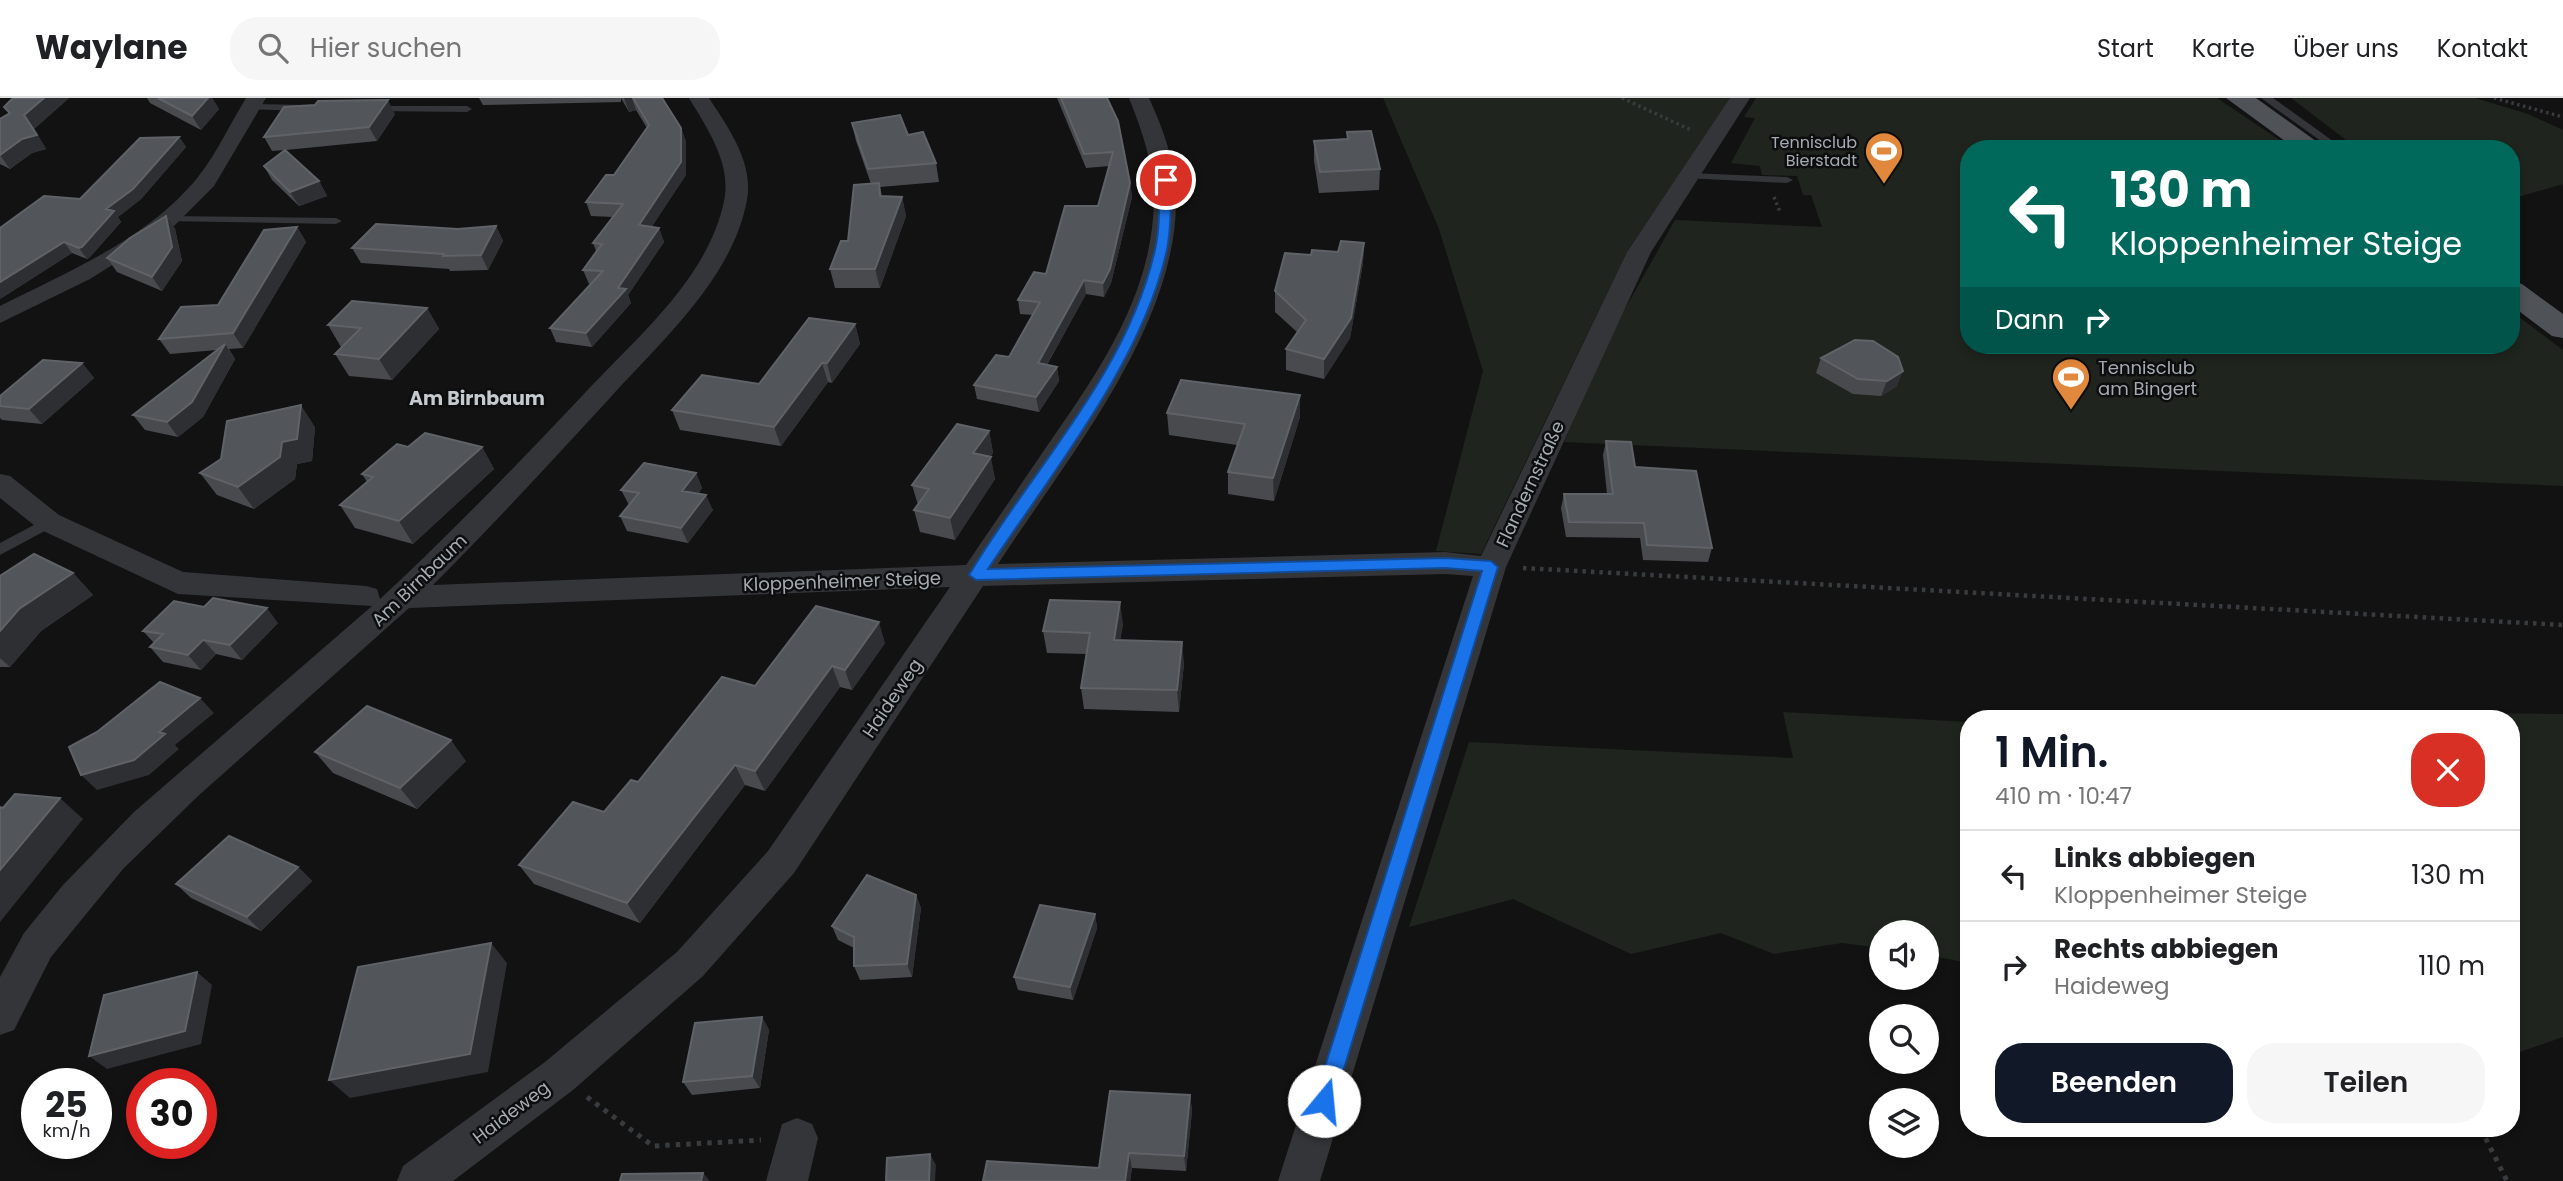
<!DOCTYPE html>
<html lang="de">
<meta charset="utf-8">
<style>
:root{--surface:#fff;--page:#f6f6f6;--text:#202124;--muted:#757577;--line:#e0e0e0;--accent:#111827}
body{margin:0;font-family:Poppins,sans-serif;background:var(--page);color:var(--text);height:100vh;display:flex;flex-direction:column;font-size:26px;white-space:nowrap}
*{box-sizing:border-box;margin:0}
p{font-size:23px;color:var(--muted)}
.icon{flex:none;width:38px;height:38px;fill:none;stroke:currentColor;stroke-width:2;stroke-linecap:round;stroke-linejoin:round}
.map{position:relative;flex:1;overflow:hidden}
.sheet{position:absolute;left:1960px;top:612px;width:560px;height:427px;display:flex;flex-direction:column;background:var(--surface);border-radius:28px;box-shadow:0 4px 10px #0003}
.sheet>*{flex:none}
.banner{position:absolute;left:1960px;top:42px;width:560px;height:214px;border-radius:28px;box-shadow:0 4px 10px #0003;background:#00695c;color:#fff;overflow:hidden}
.controls{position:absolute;left:1869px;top:822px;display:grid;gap:14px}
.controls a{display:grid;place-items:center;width:70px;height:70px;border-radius:50%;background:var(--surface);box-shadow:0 4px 10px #0003;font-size:35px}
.speed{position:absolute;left:21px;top:970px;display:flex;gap:14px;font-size:35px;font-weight:700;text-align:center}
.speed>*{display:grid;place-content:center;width:91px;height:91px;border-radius:50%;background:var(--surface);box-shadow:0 4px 10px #0003;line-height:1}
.speed small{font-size:18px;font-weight:400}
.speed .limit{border:10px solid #d22;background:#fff;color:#111}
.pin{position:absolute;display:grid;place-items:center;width:60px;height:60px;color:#fff;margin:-30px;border:4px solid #fff;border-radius:50%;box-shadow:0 2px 7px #0007}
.me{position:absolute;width:77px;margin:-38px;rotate:17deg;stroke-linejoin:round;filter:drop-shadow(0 0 5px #0008)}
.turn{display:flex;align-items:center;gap:24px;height:147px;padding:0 35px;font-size:32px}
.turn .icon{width:91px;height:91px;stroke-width:2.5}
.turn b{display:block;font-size:49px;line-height:60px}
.then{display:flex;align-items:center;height:66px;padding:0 35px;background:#0003;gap:14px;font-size:26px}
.round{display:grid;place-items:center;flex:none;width:74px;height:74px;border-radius:28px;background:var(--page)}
.headline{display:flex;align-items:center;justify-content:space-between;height:119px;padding:0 35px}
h1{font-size:42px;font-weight:600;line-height:52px;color:var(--accent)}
.action{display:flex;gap:14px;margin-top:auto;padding:14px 35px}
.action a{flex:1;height:80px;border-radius:28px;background:var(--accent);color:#fff;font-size:28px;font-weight:600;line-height:80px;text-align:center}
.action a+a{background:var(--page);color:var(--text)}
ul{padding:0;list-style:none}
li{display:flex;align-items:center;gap:21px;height:91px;padding:0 35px;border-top:2px solid var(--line)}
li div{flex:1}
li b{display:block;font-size:26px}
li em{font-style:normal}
header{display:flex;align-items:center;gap:42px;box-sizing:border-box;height:98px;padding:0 35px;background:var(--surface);border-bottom:2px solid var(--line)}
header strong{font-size:33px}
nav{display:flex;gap:38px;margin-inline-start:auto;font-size:24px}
.search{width:490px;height:63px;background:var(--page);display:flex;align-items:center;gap:18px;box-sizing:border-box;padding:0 24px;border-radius:28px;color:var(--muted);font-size:26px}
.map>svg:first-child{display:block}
.green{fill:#1f251e}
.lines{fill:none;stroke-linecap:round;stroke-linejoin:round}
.path-far2{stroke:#393c3f;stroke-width:3.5;stroke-dasharray:2.5 3.5;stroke-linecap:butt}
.path-far1{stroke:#393c3f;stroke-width:4.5;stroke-dasharray:3.5 5;stroke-linecap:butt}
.path{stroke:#393c3f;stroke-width:5;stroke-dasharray:4.5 6;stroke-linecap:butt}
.service{fill:#333538;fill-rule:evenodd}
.minor{fill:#333538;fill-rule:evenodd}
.primary{fill:#4f5257;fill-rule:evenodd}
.wall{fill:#484a4e}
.shaded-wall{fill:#2e2f32}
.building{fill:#525559;stroke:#5f6267;stroke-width:2}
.route{fill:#1a73e8;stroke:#114b97;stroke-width:2}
.labels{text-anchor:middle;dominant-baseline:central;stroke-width:5;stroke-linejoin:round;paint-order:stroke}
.far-poi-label{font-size:16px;fill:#a4acb3;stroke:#0d0d0e;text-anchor:end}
.poi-label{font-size:18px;fill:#a4acb3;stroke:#0d0d0e;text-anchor:start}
.street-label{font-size:18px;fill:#a4acb3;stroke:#0d0d0e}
.neighbourhood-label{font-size:19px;font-weight:bold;fill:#c5cacf;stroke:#0d0d0e}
</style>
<header>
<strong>Waylane</strong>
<div class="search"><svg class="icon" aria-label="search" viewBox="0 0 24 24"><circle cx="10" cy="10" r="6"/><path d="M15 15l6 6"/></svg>Hier suchen</div>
<nav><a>Start</a><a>Karte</a><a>Über uns</a><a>Kontakt</a></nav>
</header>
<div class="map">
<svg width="2563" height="1083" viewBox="0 0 2563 1083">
<rect width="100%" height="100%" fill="#121213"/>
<path class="green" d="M1383,0h349l-104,152 -147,304 -45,-3 47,-180 -44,-142z
M1756,0h461l76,51h-324v196h542v-34l52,39v136l-999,-44 52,-117 59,-105 147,7 -11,-32h-8l-6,-19 -35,-1 -2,-9 -29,-3 24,-45 -11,-1z
M2291,0h184l53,16 35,16v54l-52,15v-50h-153z
M1783,614l186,10v241l-42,-8v-22h-46v15l-39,-5 -68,11 -53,-21 -90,21 -118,-55 -104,28 60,-185 324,16z
M2314,614l249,2v323l-52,18v-336h-196z"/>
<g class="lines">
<path class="path-far2" d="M1622,0l69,32
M2494,0l69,19
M1774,99l6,15"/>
<path class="path-far1" d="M1523,470l1040,57"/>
<path class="path" d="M587,999l66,49 108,-6
M2481,1031l26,52"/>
<path class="service" d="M2261,0h12l71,51h-12z
M251,6l53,1 5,3 -5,3 -57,-2v-4z
M368,8h99l5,3 -5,3 -95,-1 -4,-1z
M1689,75l98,4 6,3 -6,3 -102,-5 -2,-2z
M166,118l170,2 6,3 -6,3 -174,-3v-4z
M49,419l5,1 2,4 -2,4 -54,29v-12z"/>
<path class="minor" d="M246,0h20l-52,88 -41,41 -83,52 -90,44v-17c69,-35 148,-67 198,-129 19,-24 32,-53 48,-79z
M689,0h20c19,29 45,65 38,102 -15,80 -87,142 -138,199 -58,63 -116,126 -176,186l533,-20c27,-40 54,-79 81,-119 52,-75 105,-150 107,-245 0,-37 -12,-70 -25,-103h20c15,33 27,66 27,102 1,127 -111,261 -178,364l447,-12 36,4 146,-304 103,-154h20l-99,154 -145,315 -186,614h-42l195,-605 -28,-2 -462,12 -189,287 -91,103 -130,114 -120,91h-56l6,-15 142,-104 132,-110 91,-101 182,-264 -541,21 -212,189 -74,72 -72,88 -37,73 -14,5v-58l24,-44 39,-48 71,-73 238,-206 -194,-12 -139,-65 -39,-31v-24l10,2 49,39 124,57 183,14 11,3 3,10c70,-65 137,-134 202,-203 53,-57 126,-117 142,-195 8,-37 -17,-73 -35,-103z
M797,1020l15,6 6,14 -10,43h-42l16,-57z"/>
<path class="primary" d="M2226,0h30l71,51h-31z
M2511,183l11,3 41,30v24l-11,-2 -41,-31z"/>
</g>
<path class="wall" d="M13,0h56l-35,31 12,20 -14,4 -22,16 -10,-5v-45l9,-5 -5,-7z
M147,0h65l7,11 -18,21 -51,-27z
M479,0h183l19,30 5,14v33l-35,52 8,1 5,14 -36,53 3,8 -39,44 -36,-5 -6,-14 41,-44h-2l-6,-14 13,-19 -3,-8 20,-26 -22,-1 -5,-14 28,-27 33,-47 -11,-18 -7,2 -8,-14v4l-138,3z
M1057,0h50l23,85 2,14 -21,86 -7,14 -18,-3 -39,71 10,2 2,14 -20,31 -62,-13 -3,-14 35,-28 24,-42 -13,-1 -2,-14 28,-26 52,-68 12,-40 -24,2z
M395,16l-18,27 -91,9 33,31 8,15 -28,10 -27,-26 -8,-14 21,-16 -13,1 -8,-14z
M852,25l56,12 28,28 3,19 -59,5 2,9 20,1 4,19 -26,72h-45l-5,-19 18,-28 23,-57 -15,-43z
M1347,34l33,37 -1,21 -60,3 -5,-32v-20l33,-2z
M179,39l7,10 -45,52 -23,18 3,5 -31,35 -3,2 -15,-6 -72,46 80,-100z
M166,118l9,13 7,32 -20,30 -45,-19 -10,-14z
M496,128l7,15 -15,29 -38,1 -1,-2 -88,-6 -9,-15 106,-19z
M297,129l9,15 -63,106 -14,1 6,10 -32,58 -25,20 -33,-7 -12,-15 84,-65 -47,4 -11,-15 59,-34z
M1364,145l-1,20 -13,75 -26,41 -38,-9v-21l11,-17 -22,-20v-21l63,-39z
M427,210l12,21 -47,51 -43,-4 -14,-22 8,-7h-2l-13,-22z
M855,226l5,20 -28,39 -4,-1 -47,64 -101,-16 -8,-20 87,-26z
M1855,242l42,46 -16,10 -28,-2 -37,-21 5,-15z
M82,265l12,15 -52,46 -40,-4 -2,-2v-22z
M1167,315l133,4 -26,84 -46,-7v-22l9,-27 -68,-10z
M315,329l-3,34 -15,3 -2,15 -41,30 -37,-14 -17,-22z
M989,333l4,22 -3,4 5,22 -40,61 -35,-8 -6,-22 4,-5 -6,-20z
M1606,343l29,26 77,81 -4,14 -65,-2 -3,-22 -74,-1 -5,-29 3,-14h43l-4,-39z
M408,349h74l12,22 -81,75 -58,-16 -15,-23 27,-23 -5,-8z
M696,375l6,15 -4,6 15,16 -25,33 -61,-12 -7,-15 9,-11 -8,-15z
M73,475l20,22 -52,36 -31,36h-10v-91z
M278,525l-36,37 -26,-6 -15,16 -38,-8 -13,-15 4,-4 -11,-12z
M1123,526l-3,16 64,23 -5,49 -95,-3 -3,-21 5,-34 -39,-1 -4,-22z
M885,545l-33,47 -12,-3 -75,104 -20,-6 -105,138 -106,-39 -15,-19 85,-53 34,-30 117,-96z
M315,654l151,9 -49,48 -84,-36z
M298,769l14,14 -51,50 -70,-33 -15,-14z
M916,797l5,13 -9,69 -52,3 -6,-14v-18l-16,-8 -6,-14z
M1095,816l2,14 -24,72 -55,-10 -4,-13z
M762,919l7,13 -9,58 -68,7 -9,-13z
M1190,997l2,16 -6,60 -54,-3 -2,13h-147l116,-13z"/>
<path class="shaded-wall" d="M44,0h25l-35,31 12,20 -14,4 -22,16 -10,-14 24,-40z
M208,0h4l7,11 -18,21 -9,-14z
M624,0h8l4,12 -7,2z
M388,2l7,14 -18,27 -8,-14z
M681,30l5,14v33l-42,64 -5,-14z
M179,39l7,10 -45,52 -23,18 3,5 -31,35 -3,2 -8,-11 27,-39z
M319,83l8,15 -28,10 -9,-14z
M1130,85l2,14 -21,86 -7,14 -1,-14z
M902,99l4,19 -26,72 -5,-19z
M166,118l9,13 7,32 -20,30 -10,-14z
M496,128l7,15 -15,29 -7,-15z
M297,129l9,15 -63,106 -10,-15z
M659,130l5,14 -36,53 3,8 -39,44 -6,-14z
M64,144l8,11 -72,46v-17z
M1364,145l-1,20 -13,75 -26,41v-20z
M1084,182l2,14 -46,83 -2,-14z
M427,210l12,21 -47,51 -13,-21z
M855,226l5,20 -28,39 -5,-20z
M225,246l10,15 -32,58 -25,20 -11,-15z
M82,265l12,15 -52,46 -13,-15z
M822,265l6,19 -47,64 -7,-19z
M1057,269l2,14 -20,31 -3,-15z
M1903,273l-6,15 -16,10 6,-15z
M1300,297v22l-26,84 -1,-23z
M301,307l14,22 -3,34 -15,3 -2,15 -41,30 -16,-22 44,-45z
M989,333l4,22 -15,23 -5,-23z
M482,349l12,22 -81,75 -14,-23z
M991,359l4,22 -40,61 -5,-22z
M696,375l6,15 -14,18 -6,-15z
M706,397l7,15 -25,33 -7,-15z
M73,475l20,22 -52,36 -31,36 -10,-9v-27l19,-22z
M1120,504l3,22 -6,38 -3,-22z
M267,510l11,15 -36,37 -12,-15z
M879,524l6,21 -33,47 -7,-20z
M203,542l13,14 -15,16 -13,-15z
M1182,544l2,21 -5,49 -2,-22z
M832,568l8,21 -75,104 -10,-20z
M200,600l14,15 -39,32 4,4 -30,26 -52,15 -16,-15 78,-43z
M451,642l15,21 -49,48 -17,-21z
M735,667l10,20 -105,138 -13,-20z
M60,700l23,21 -83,103v-52z
M298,769l14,14 -51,50 -14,-14z
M916,797l5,13 -9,69 -5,-13z
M1095,816l2,14 -24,72 -3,-13z
M491,845l16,20 -19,109 -138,26 -21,-18z
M197,874l15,13 -11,59 -94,25 -18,-13z
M762,919l7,13 -9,58 -8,-12z
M1190,997l2,16 -6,60 -2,-15z
M1129,1055l3,15 -2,13h-5z
M930,1056l6,11 -1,16h-6z
M703,1075l7,8h-9z"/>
<path class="building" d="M13,0h31l-20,17 13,20 -15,4 -22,16v-36l10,-6 -6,-6z
M158,0h50l-16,18z
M633,0h29l19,30v34l-42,63 20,3 -41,60 8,1 -40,44 -36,-5 53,-57 -20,-1 19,-26 -9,-1 30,-39 -37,-2 20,-27h8l35,-50z
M1061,0h46l11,23 12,62 -20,86 -7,14 -19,-3 -46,83 19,4 -21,30 -62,-12 22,-30 13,2 31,-55 -22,-2 16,-28 12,2 19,-68h33l15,-54 -29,2z
M388,2l-19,27 -105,10 20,-30 31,-2 3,-4z
M900,17l8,20 15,-3 13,31 -68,6 -16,-46z
M1371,33l9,38 -60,3 -6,-31 34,-2 -1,-7z
M179,39l-46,52 -27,20 8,2 -32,36 -3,1 -15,-6 -64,40v-54l44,-32 36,3 60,-61z
M285,52l34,31 -29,11 -26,-26z
M879,85l1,13 22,1 -27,72h-45l11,-28h7l6,-56z
M166,118l6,31 -20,30 -45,-19 23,-20z
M376,126l82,5 38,-3 -15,29 -38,1 1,-2 -92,-6z
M297,129l-64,106 -74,6 22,-32 37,-2 46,-75z
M1341,143l23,2 -13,75 -27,41 -38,-10 20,-29 -31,-29 10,-38 26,2 1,-5 26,2z
M352,203l75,7 -48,51 -44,-5 26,-26 -33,-3z
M809,220l46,6 -28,39h-5l-48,64 -102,-17 30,-35 57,9z
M1855,242l18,1 25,16 5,14 -16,10 -29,-2 -37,-21z
M225,246l-33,58 -25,20 -34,-7z
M43,262l39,3 -53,46 -29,-3v-10z
M1181,282l119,15 -27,83 -45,-6 17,-48 -78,-11z
M301,307l-4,34 -15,3 -2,15 -42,30 -38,-14 21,-14 6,-38z
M957,326l32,7 -16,22 18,4 -41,61 -36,-8 15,-21 -17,-4z
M425,335l57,14 -83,74 -59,-16 33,-28 -11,-3 35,-30 11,3z
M1606,343l25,1 4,25 61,4 16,77 -65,-3 -3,-22 -75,-1 -5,-28h49z
M644,365l52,10 -14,18 24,4 -25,33 -61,-12 19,-23 -18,-3z
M34,456l39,19 -54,36 -19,22v-55z
M213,500l54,10 -37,37 -27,-5 -15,15 -38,-8 13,-13 -20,-3 31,-30 30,6z
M1050,502l70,2 -6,38 68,2 -5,48 -96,-2 9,-55 -47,-2z
M816,508l63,16 -34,48 -13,-4 -77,105 -20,-6 -108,138 -108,-38 54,-63 31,10 27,-32 7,2 84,-105 33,9z
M160,584l40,16 -41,34 6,2 -31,26 -53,15 -12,-28 28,-15z
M367,608l84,34 -51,48 -85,-36z
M15,696l45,4 -60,72v-63l3,1z
M229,738l69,31 -51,50 -71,-33z
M867,777l49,20 -9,69 -53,2v-29l-22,-11z
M1040,807l55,9 -25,73 -56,-10z
M491,845l-21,111 -141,26 29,-113z
M197,874l-12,59 -96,25 15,-61z
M762,919l-10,59 -69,6 12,-59z
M1110,993l80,4 -6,61 -55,-3 -4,28h-142l4,-20 112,7z
M930,1056l-1,27h-43l1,-23z
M703,1075l-2,8h-81l2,-7z"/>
<path class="route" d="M1166,79l6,3c-2,24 0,51 -6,74 -26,111 -115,220 -178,315l457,-11 46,3 7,6 -164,534 -3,7 -7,3 -7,-3 -3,-7 168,-530 -37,-3 -469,12 -7,-5c63,-106 156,-199 185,-321 6,-23 5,-50 6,-74z"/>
<defs>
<g id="stadium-pin" transform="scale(2.0125)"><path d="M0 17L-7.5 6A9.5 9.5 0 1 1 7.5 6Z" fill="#e1883c" stroke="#0d0d0e"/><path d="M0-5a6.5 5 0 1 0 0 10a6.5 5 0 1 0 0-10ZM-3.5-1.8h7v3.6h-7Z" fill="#fff"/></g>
</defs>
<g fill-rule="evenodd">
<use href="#stadium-pin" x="1884" y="53"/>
<use href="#stadium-pin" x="2071" y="279"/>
</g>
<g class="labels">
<g class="far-poi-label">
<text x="1857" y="44">Tennisclub<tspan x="1857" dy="18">Bierstadt</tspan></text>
</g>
<g class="poi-label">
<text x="2098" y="269">Tennisclub<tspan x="2098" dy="21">am Bingert</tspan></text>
</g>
<g class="street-label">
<text transform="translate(1530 386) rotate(-65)">Flandernstraße</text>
<text transform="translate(419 482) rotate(-44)">Am Birnbaum</text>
<text transform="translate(842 483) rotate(-2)">Kloppenheimer Steige</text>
<text transform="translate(892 600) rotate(-56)">Haideweg</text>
<text transform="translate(511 1014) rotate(-37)">Haideweg</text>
</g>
<g class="neighbourhood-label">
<text x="477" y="300">Am Birnbaum</text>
</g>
</g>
</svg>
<div class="controls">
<a><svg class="icon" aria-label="sound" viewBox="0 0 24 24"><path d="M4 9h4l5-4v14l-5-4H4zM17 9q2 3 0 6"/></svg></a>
<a><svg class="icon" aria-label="search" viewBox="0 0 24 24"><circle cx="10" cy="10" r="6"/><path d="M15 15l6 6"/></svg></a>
<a><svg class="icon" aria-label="layers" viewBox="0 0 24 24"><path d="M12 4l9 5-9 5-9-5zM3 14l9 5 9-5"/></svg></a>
</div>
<div class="speed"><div>25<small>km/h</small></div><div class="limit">30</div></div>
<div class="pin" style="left:1166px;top:82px;background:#d93025"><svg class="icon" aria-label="arrive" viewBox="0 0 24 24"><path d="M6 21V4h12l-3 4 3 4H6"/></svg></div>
<svg class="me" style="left:1324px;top:1003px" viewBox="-20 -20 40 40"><circle r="19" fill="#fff"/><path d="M0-13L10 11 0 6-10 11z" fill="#1a73e8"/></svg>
<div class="banner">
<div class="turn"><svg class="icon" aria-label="left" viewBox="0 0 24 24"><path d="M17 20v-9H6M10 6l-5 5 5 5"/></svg><div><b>130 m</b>Kloppenheimer Steige</div></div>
<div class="then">Dann<svg class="icon" aria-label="right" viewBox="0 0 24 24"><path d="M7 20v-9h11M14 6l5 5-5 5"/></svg></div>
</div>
<section class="sheet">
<div class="headline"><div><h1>1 Min.</h1><p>410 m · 10:47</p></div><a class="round" style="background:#d93025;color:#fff"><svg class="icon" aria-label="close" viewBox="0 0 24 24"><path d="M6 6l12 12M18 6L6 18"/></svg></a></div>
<ul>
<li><svg class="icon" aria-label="left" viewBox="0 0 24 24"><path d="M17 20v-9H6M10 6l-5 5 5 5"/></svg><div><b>Links abbiegen</b><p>Kloppenheimer Steige</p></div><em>130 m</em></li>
<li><svg class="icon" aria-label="right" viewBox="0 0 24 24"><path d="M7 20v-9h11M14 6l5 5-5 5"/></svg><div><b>Rechts abbiegen</b><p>Haideweg</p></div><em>110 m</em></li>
</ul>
<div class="action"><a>Beenden</a><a>Teilen</a></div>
</section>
</div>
